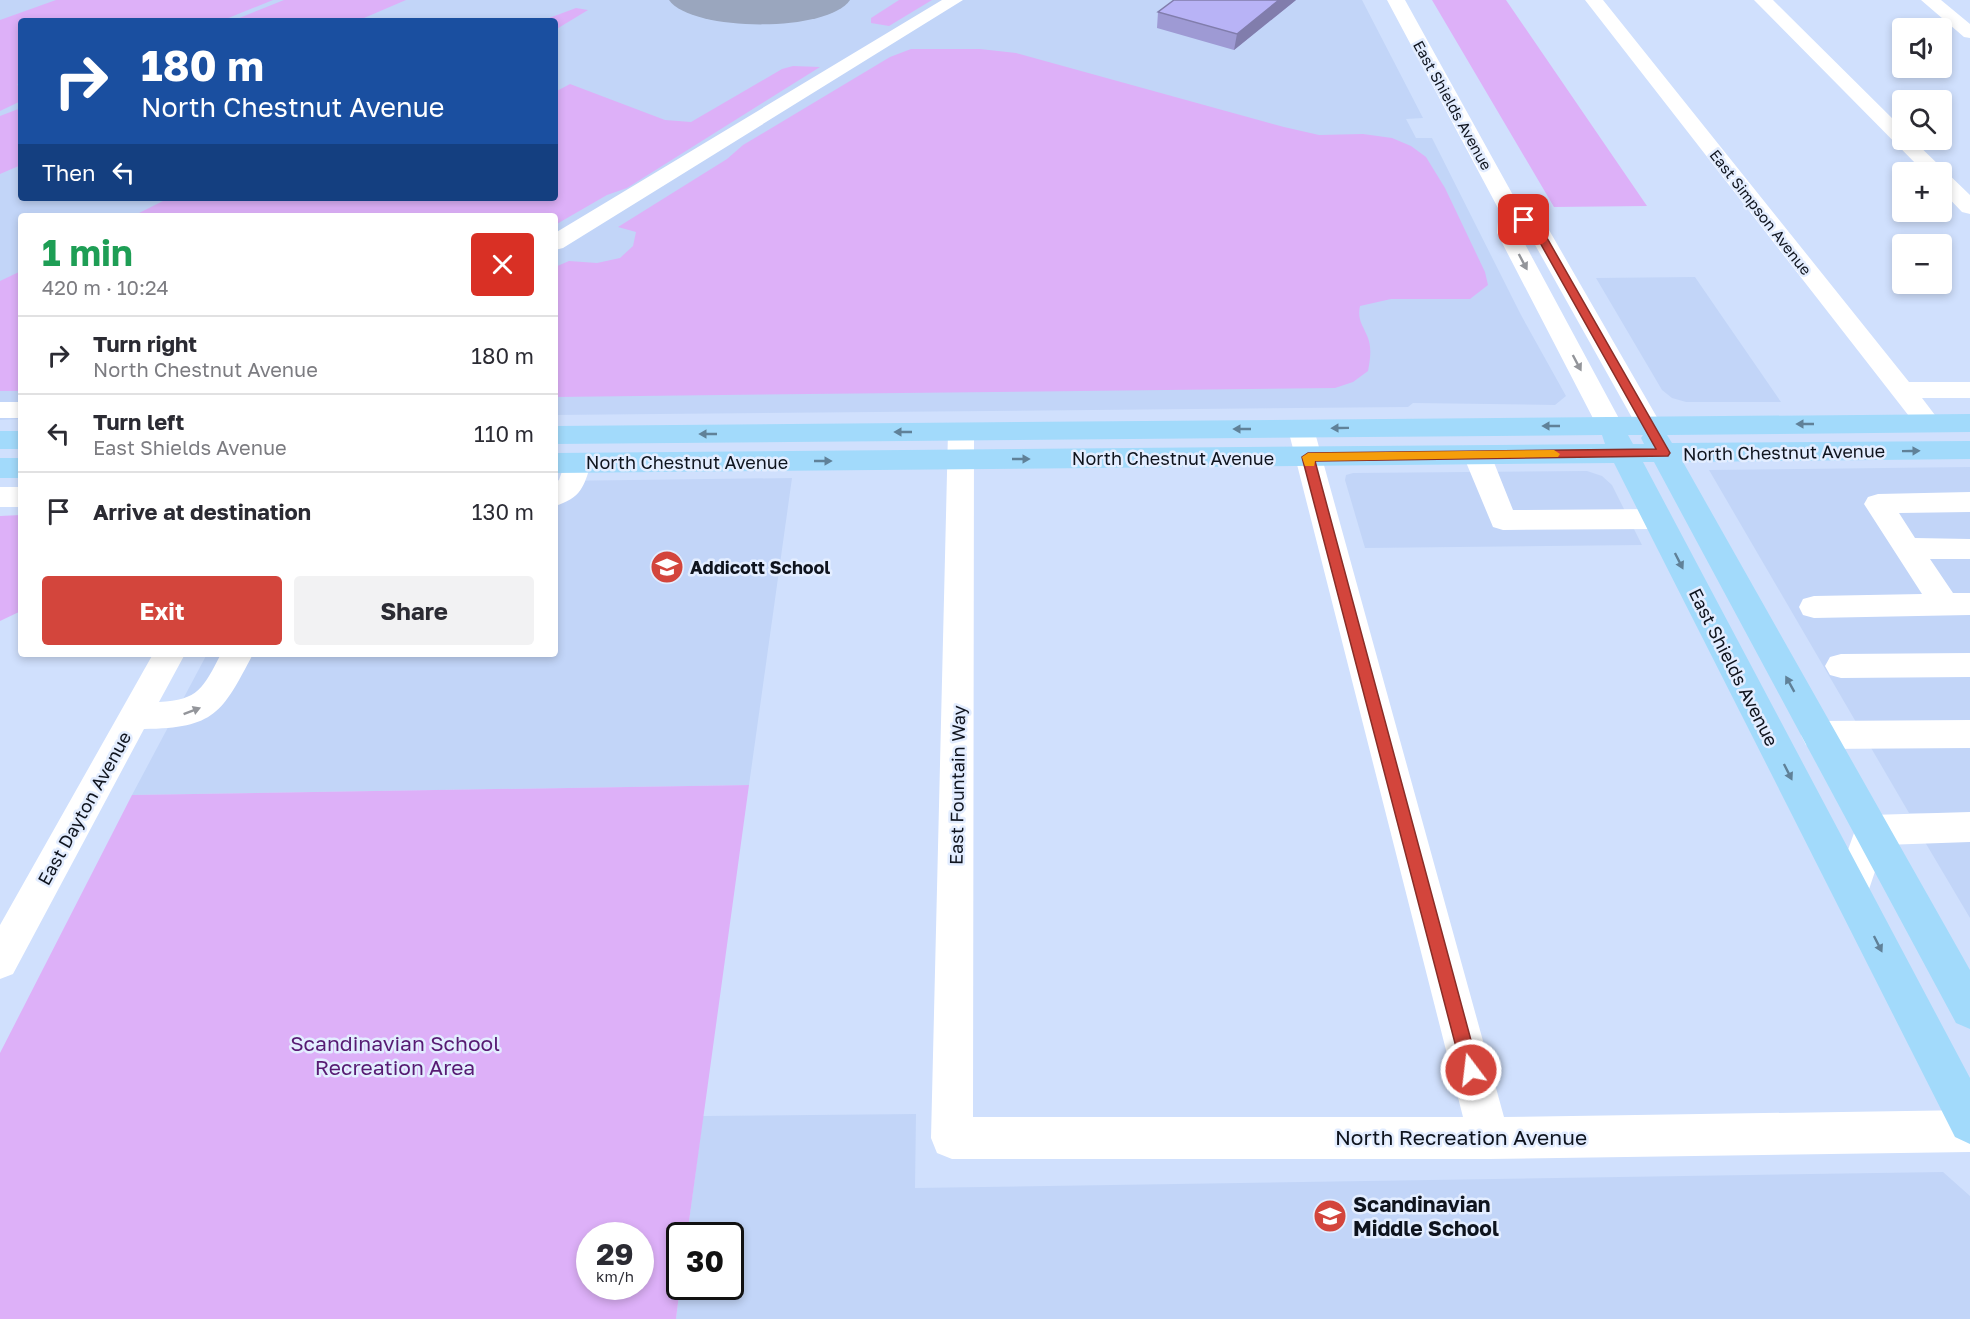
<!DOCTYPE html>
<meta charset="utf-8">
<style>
:root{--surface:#fff;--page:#f2f2f3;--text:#2b2b33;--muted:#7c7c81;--line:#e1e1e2;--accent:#d3453c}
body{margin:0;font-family:"Golos Text",sans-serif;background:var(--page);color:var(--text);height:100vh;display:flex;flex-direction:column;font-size:22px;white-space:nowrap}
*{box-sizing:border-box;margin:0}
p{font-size:20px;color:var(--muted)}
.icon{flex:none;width:33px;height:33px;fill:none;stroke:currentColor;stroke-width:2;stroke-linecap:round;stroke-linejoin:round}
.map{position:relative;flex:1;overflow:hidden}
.side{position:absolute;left:18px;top:213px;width:540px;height:444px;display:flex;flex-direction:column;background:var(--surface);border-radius:6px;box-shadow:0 3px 9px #0003}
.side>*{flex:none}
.hud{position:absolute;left:18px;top:18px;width:540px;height:183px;border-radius:6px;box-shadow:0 3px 9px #0003;background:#1a4fa0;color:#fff;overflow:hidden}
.fabs{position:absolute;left:1892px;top:18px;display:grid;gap:12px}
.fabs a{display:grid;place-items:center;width:60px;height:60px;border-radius:6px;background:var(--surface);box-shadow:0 3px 9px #0003;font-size:30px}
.speed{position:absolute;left:576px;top:1222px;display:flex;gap:12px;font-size:30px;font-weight:700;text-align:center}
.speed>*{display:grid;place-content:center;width:78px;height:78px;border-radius:50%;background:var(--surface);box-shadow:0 3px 9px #0003;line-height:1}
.speed small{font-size:15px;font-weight:400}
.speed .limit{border:3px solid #111;border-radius:9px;background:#fff;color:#111}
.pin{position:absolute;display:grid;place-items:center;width:51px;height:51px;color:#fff;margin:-26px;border-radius:12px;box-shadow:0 3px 9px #0006}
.me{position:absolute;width:66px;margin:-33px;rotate:345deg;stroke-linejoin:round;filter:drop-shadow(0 0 4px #0008)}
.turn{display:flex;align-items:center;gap:21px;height:126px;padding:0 24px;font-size:27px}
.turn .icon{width:78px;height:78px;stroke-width:2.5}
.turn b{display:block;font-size:42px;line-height:51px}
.then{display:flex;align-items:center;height:57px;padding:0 24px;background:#0003;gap:12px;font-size:22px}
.round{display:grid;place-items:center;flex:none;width:63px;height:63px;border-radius:6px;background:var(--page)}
.overview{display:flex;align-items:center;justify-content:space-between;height:102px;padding:0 24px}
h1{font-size:36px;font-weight:700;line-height:45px;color:#1e9e55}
.cta{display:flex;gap:12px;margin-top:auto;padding:12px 24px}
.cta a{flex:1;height:69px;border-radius:6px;background:var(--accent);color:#fff;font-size:24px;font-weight:700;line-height:69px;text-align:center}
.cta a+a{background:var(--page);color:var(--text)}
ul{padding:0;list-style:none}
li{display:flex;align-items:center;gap:18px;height:78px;padding:0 24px;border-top:2px solid var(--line)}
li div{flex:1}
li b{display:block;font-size:22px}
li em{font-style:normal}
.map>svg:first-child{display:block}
.built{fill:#c2d5f8;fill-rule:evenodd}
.green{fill:#ddb0f8;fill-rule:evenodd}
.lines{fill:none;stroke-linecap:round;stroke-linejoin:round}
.taxiway{fill:#9aa6be;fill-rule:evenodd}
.minor{fill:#fff;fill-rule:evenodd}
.major{fill:#a2dafb;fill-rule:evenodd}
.wall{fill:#9e9ad4}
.shaded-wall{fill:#817dac}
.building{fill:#b8b3f6;stroke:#817dac;stroke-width:1.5}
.oneway{fill:#93959a}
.oneway2{fill:#608198}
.route{fill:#d3453c;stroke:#892d27;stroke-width:1.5}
.slow{fill:#f59e0b}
.labels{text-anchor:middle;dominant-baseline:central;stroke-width:5;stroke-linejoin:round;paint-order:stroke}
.far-street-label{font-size:15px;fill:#0f141e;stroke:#e3edff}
.street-label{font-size:18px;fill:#0f141e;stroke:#e3edff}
.poi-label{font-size:18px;font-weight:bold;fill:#0f141e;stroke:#e3edff;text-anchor:start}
.near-park-label{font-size:21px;fill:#571b73;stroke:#e3edff}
.near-street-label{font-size:21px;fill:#0f141e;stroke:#e3edff}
.near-poi-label{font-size:21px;font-weight:bold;fill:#0f141e;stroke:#e3edff;text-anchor:start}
</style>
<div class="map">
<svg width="1970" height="1319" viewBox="0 0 1970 1319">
<rect width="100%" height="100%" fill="#d0e0fd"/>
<path class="built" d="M0,0h1362l61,118 -17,1 10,19h16l89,177 45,81 -11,9 -142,-2 -5,4 -853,8v-199h-534v203l-21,1zM21,21h534v177h-534z
M1695,277l24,35 62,90h-95l-14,-4 -10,-8 -66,-112z
M1970,467v346h-61l-200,-343z
M1587,471l15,5 10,9 30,60 -277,3 -20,-68 1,-5 7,-2z
M792,478l-43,307 -617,10 75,-141h348v-173z
M1970,836v82l-48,-81z
M916,1114l-1,74 1028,-16 27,24v123h-1294l4,-32h50v-51h-43l16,-120z"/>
<path class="green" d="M56,0h217l-52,21h-200v58l-4,6 4,1v15l-21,10v-91z
M284,0h122l-49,21h-125z
M899,0h33l-43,26 -18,-3v-5z
M1432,0h74l141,206 -93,1z
M576,8l12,2 -33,20v-9h-14z
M911,49h69l36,4 268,74 35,8 44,-1 29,4 19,8 15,11 19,31 40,84 3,13 -18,14h-79l-31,7c-3,14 3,19 8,32 4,11 2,22 0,33l-15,11 -18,6 -780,9v-130l14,-6 28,2 23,-5 13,-12 3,-14 -18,-5 109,-68 16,-14 147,-88z
M793,66l27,1 -193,121 -20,7 -52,30v-9h-422l36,-18h386v-106l15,-8 95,36 26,2 91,-53z
M21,108v57l-21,9v-58z
M21,271v120h-21v-110z
M21,515v96l-21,10v-105z
M749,785l-62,451h-7v51l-4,32h-676v-266l132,-258zM590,1236h50v51h-50z"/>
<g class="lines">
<path class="taxiway" d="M669,0h181c-22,33 -159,32 -181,0z"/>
<path class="minor" d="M942,0h21l-400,248 -8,2v-17z
M1387,0h18l114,206 30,24 113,196 -4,6 -9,3 -9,-3 -111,-198 -9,-7 -1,6 104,193 -4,6 -9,3 -9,-3 -4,-6 -100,-193 2,-23z
M1585,0h18l306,382h61v16h-48l19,25 -4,6 -9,3 -9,-3z
M1754,0h19l129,128v12h11l57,55v19l-8,-2 -21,-22v-18h-17z
M1921,0h20l29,24v14l-6,-1z
M0,402h21v16h-21z
M1301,420l9,3 4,6 190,688 466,-7v42l-481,7h-537l-15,-6 -6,-15 17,-706 4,-6 9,-3 9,3 4,6 -1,685h490l-175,-688 4,-6z
M1477,446l10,3 4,6 22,55 145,-1 10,3 4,7 -4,7 -10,3 -155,1 -10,-3 -30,-72 4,-6z
M577,454l10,3 4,6c-7,24 -10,35 -36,43v-24l4,-2 8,-23z
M0,487h21v20h-21z
M1970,492v20l-71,1 16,25 55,1v20h-40l23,34h17v22l-156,3 -11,-3 -4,-8 4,-8 11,-3 108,-2 -58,-90 4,-7 10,-3z
M1970,653v24l-129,1 -11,-3 -5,-9 5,-9 11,-3z
M153,654h32l-26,48c40,-2 44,-14 62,-48h32c-31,59 -38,74 -109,75l-131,245 -13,5v-54z
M1970,720v28l-152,1 -12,-4 -5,-10 5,-10 12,-4z
M1970,812v30l-86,3 -20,59 -13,4 -13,-4 -5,-12 26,-73 12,-4z"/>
<path class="major" d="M1970,414v18l-303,3 5,8 298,-2v18l-287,3 287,508v59l-14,-6 -302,-561h-11l327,616v66l-15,-7 -341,-674 -1059,10v-20l1050,-9 -3,-9 -1047,9v-18zM1628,435h15l-2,3 3,6h-11z
M0,431h21v18h-21z
M0,458h21v20h-21z"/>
</g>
<path class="wall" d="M1296,0l-62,50 -77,-22 1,-16z"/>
<path class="shaded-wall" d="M1279,0h17l-62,50 3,-16z"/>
<path class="building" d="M1174,0h105l-42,34 -79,-22z"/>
<defs><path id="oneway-solid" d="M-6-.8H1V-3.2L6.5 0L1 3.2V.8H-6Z" transform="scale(1.5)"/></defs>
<g class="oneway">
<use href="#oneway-solid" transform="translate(1523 262) rotate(62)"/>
<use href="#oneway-solid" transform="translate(1577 363) rotate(62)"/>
<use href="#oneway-solid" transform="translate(192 711) rotate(-21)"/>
</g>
<g class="oneway2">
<use href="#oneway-solid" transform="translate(1805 424) rotate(180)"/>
<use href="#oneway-solid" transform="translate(1551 426) rotate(180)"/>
<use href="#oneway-solid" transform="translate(1340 428) rotate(179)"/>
<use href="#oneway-solid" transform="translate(1242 429) rotate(180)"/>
<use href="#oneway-solid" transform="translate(903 432) rotate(180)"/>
<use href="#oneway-solid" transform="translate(708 434) rotate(180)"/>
<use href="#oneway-solid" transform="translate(1911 451) rotate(-1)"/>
<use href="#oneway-solid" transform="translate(1021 459)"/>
<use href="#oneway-solid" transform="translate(823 461)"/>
<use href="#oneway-solid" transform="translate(1679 561) rotate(63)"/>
<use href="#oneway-solid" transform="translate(1790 684) rotate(-119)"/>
<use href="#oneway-solid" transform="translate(1788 772) rotate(63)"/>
<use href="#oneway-solid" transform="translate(1878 944) rotate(63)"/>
</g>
<path class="route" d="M1521,218h6l16,13 127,222 -2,3 -353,5 164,609 -2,6 -6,3 -6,-3 -3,-6 -160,-613 6,-4 348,-4 -122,-217 -13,-9z"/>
<path class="slow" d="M1554,450l6,4 -2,3 -243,4 -1,5h-9l-3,-9 6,-4z"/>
<defs>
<g id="school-disc" transform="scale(1.725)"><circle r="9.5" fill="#d3453c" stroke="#e3edff"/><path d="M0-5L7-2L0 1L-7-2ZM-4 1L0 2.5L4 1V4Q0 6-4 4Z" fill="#fff"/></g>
</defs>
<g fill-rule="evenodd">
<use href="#school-disc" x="667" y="567"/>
<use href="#school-disc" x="1330" y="1216"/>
</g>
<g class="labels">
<g class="far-street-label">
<text transform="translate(1453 105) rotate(61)">East Shields Avenue</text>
<text transform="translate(1761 212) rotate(52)">East Simpson Avenue</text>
</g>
<g class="street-label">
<text transform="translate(1784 452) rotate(-1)">North Chestnut Avenue</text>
<text x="1173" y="458">North Chestnut Avenue</text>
<text x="687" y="462">North Chestnut Avenue</text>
<text transform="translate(1734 667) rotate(63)">East Shields Avenue</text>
<text transform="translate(957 785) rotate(-89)">East Fountain Way</text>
<text transform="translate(84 808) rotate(-61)">East Dayton Avenue</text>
</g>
<g class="poi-label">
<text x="690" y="567">Addicott School</text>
</g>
<g class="near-park-label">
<text x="395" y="1043">Scandinavian School<tspan x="395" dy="24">Recreation Area</tspan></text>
</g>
<g class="near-street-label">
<text x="1461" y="1137">North Recreation Avenue</text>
</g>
<g class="near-poi-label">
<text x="1353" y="1204">Scandinavian<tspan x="1353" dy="24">Middle School</tspan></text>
</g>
</g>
</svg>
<div class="fabs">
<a><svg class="icon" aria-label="sound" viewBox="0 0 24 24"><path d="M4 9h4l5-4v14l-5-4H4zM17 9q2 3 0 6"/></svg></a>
<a><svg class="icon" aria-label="search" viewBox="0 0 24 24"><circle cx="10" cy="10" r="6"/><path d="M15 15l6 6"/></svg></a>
<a>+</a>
<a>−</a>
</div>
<div class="speed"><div>29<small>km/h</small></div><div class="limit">30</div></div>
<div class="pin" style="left:1524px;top:220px;background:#d93025"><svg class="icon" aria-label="arrive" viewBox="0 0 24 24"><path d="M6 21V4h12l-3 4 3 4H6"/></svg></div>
<svg class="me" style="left:1471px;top:1070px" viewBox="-20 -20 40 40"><circle r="17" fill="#d3453c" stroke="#fff" stroke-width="3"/><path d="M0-11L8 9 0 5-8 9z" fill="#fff"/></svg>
<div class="hud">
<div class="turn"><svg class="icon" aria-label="right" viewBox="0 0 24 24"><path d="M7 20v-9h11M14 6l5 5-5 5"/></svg><div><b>180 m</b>North Chestnut Avenue</div></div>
<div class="then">Then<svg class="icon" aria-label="left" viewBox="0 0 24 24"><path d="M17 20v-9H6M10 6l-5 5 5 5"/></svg></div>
</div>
<section class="side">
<div class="overview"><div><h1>1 min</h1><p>420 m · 10:24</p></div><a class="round" style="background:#d93025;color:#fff"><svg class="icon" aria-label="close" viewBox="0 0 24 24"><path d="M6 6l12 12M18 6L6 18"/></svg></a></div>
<ul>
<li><svg class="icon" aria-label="right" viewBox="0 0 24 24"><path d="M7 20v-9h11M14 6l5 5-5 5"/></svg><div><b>Turn right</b><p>North Chestnut Avenue</p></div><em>180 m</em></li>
<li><svg class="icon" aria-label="left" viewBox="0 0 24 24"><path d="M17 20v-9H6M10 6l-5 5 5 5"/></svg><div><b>Turn left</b><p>East Shields Avenue</p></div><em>110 m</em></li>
<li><svg class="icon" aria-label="arrive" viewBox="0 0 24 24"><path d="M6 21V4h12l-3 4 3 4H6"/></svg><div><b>Arrive at destination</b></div><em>130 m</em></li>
</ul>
<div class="cta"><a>Exit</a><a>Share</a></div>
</section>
</div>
